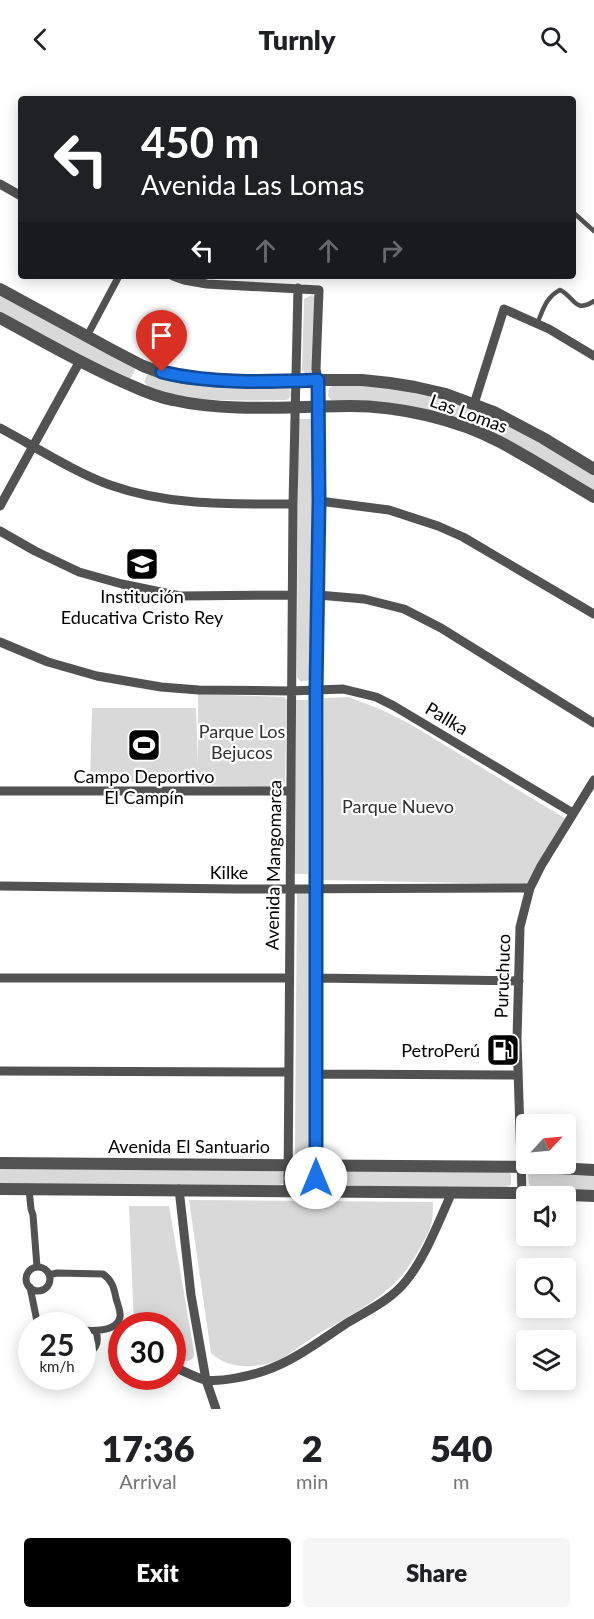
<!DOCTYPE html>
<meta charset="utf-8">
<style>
:root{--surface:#fff;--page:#f6f6f6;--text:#202124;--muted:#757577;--accent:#000}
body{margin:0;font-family:Lato,sans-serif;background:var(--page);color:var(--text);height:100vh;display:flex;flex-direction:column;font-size:22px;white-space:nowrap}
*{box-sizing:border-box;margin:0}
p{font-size:20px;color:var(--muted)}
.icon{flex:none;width:33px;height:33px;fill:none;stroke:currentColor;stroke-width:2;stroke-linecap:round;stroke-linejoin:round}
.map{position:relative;height:1331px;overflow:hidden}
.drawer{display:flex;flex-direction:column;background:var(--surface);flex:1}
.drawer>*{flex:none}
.banner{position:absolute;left:18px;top:18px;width:558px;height:183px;border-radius:6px;box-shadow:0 3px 15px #0003;background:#202124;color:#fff;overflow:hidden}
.needle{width:39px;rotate:64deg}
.fabs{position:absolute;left:516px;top:1036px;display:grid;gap:12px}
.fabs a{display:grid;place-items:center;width:60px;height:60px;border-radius:6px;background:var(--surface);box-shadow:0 3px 15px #0003;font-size:30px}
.speed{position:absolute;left:18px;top:1234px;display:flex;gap:12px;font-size:30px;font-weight:700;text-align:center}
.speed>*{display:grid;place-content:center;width:78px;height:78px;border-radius:50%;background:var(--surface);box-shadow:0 3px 15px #0003;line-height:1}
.speed small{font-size:15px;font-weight:400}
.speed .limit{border:9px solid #d22;background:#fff;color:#111}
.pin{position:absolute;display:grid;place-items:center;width:51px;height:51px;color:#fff;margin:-62px -26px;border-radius:50% 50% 50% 0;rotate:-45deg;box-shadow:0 0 6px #0007}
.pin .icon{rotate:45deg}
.me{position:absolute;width:66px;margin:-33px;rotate:0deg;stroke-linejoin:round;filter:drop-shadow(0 0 4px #0008)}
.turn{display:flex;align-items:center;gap:21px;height:126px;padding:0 24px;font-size:27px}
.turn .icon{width:78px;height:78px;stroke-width:2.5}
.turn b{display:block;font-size:42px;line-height:51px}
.lanes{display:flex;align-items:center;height:57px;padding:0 24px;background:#0003;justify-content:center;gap:30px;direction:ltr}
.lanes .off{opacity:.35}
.eta{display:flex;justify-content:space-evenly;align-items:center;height:102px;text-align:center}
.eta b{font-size:36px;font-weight:800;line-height:42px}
.button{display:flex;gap:12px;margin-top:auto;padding:12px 24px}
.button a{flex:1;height:69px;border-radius:6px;background:var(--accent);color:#fff;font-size:24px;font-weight:800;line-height:69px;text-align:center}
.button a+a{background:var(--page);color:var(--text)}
header{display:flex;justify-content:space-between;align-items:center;height:78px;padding:0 24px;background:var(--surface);font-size:27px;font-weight:800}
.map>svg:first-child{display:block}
.green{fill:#d9d9d9}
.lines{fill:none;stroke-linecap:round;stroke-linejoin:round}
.service{stroke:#525252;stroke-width:4.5}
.pedestrian{stroke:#525252;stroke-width:7}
.minor{stroke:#525252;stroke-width:9}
.tertiary{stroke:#525252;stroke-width:12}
.route-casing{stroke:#114b97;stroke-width:15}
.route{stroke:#1a73e8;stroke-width:10}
.labels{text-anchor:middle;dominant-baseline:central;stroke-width:4.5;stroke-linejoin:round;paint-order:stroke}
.street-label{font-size:18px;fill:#000;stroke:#fff}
.poi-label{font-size:18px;fill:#000;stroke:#fff}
.park-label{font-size:18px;fill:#303030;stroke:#fff}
</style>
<header><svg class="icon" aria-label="back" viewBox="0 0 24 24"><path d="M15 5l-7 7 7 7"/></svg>Turnly<svg class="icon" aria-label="search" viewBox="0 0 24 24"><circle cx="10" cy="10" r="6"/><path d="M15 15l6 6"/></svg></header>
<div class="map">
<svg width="594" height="1331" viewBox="0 0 594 1331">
<rect width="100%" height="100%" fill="#fff"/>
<path class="green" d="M0,214l132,72 3,6 -4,8 -5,2 -126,-68z
M312,217l7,7 -5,73h-8l-4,-5 2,-71z
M154,295l133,12 3,2 1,9 -4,4c-27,0 -128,5 -143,-18l3,-7z
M334,307c47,1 96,6 140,24 42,17 81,42 120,66v17l-109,-61 -154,-31 -3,-4 1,-8z
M298,341h14l-1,259 -4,3h-7l-3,-4z
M198,616l86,3 3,3 -2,83 -4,5 -83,-3v-4l-108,1 2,-74h104l2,57z
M349,619l33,13 28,14 156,95 -38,65 -206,-4 2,-182z
M296,622h12v174h-14z
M297,814l14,1 -1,261 -2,4 -10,1 -3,-7z
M0,1088l281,4 3,3 1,9 -5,3 -280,-1z
M328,1092l181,2 2,3v10l-7,4 -180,-4 -3,-5 1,-7z
M532,1093l62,3v17l-62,-3 -3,-4 -1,-9z
M189,1122l244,2c0,7 0,16 -2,23 -3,11 -17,34 -24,44 -23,31 -61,48 -92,67 -13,8 -25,19 -39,25 -20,8 -49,8 -65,-8z
M129,1128h40l25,145v6c-6,7 -14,3 -21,0l-1,-31h-38z"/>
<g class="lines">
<path class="service" d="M575,136l19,17
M537,246c6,-14 9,-27 23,-34 15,7 14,24 34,11
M507,961v21
M517,961h-14l-5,2v20h13l6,5"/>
<path class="pedestrian" d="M87,258l32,-60
M29,1111l2,20 2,6 4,52
M26 1201a12 12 0 1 1 24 0a12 12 0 1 1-24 0Z
M49,1197l8,-2 46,1c9,6 11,14 13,24 1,5 5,13 4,19 -3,15 -26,14 -38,13
M30,1209l8,39
M36,1244l13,4
M82,1278c13,-5 18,-11 14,-25"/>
<path class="minor" d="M0,106l21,12
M173,198l11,4 23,4 112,6 -3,79 2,11 1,121 -3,189v501
M474,326l30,-95 45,20 45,27
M0,350c34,18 74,44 110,57 59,21 121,19 183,19
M319,423l70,9 49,16 25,11 131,77
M0,428l80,-145
M0,453l35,20 44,21 43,12 58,12 112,-1
M318,517l46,4 40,10 37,19 153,95
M0,564l48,20 49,14 64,11 38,3 92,1 52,-2 33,8 18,9 179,107
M0,713h290
M0,808l235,3 295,-1
M0,900h289
M316,900l203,3
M0,993l289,1
M316,996l202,1
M179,1111l12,106 15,85 10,29
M288,1113l5,-687 5,-216
M522,1115l-5,-154 3,-112 10,-39 11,-22 53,-86
M172,1288c10,4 24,12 34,14 15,2 44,-4 58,-9 30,-10 57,-31 83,-48 20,-12 44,-23 59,-42 19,-23 34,-62 46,-89"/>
<path class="tertiary" d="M0,211l114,62 29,15 19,7 21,5 27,2h152l28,3 25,4 31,7 48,18 49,26 51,31
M0,240c43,23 85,48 130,67 13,6 28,12 43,15 57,13 119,6 177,6 49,0 107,13 150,36 32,17 63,37 94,55
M0,1085l539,4 55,3
M0,1111l522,4 72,3"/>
</g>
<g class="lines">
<g class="route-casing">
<path id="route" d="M162,294c49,12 106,10 156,8l1,121 -3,189v488"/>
</g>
<use href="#route" class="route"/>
</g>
<defs>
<g id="school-square" transform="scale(1.725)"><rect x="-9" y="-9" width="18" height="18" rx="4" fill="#000" stroke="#fff"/><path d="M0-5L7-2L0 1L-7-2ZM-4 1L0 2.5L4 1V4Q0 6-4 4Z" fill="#fff"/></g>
<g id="stadium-square" transform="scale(1.725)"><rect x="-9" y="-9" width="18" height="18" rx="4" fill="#000" stroke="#fff"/><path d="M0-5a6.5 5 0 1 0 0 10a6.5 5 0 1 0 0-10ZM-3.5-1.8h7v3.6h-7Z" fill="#fff"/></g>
<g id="fuel-square" transform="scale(1.725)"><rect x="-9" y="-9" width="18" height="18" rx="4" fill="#000" stroke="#fff"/><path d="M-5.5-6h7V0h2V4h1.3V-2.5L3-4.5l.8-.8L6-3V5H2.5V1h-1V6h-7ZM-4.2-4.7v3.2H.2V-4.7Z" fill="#fff"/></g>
</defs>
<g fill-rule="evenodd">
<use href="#school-square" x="142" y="486"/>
<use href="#stadium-square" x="144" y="667"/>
<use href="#fuel-square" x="503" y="972"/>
</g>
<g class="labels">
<g class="street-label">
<text transform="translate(469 335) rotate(20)">Las Lomas</text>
<text transform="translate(447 640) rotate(31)">Pallka</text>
<text transform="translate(273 787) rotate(-89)">Avenida Mangomarca</text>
<text x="229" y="794">Kilke</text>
<text transform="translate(502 898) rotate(-88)">Puruchuco</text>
<text x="189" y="1068">Avenida El Santuario</text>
</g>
<g class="poi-label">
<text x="142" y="518">Institución<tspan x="142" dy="21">Educativa Cristo Rey</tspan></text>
<text x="144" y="698">Campo Deportivo<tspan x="144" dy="21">El Campín</tspan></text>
<text x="480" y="972" text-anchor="end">PetroPerú</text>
</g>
<g class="park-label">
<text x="242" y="653">Parque Los<tspan x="242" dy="21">Bejucos</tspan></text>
<text x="398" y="728">Parque Nuevo</text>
</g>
</g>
</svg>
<div class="fabs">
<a><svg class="needle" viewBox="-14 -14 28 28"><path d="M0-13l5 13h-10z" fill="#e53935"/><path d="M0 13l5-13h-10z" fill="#757577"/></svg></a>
<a><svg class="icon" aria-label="sound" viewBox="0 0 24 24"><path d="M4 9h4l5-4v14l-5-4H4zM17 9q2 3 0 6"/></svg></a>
<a><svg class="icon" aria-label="search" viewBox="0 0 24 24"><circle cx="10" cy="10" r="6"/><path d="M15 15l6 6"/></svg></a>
<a><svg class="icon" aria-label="layers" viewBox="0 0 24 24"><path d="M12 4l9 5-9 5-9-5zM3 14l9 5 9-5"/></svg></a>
</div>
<div class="speed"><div>25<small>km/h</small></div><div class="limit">30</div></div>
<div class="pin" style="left:162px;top:294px;background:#d93025"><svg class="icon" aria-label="arrive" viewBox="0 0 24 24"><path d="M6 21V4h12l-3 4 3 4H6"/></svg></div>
<svg class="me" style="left:316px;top:1100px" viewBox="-20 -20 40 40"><circle r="19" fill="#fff"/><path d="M0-13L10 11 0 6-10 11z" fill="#1a73e8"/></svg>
<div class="banner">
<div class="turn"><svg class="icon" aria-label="left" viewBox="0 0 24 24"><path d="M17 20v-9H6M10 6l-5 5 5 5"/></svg><div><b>450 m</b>Avenida Las Lomas</div></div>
<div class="lanes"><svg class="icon" aria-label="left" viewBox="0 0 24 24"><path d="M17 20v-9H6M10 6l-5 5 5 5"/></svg><svg class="icon off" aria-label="ahead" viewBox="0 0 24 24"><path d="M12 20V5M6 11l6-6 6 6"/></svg><svg class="icon off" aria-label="ahead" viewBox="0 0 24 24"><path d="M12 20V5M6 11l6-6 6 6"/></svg><svg class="icon off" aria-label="right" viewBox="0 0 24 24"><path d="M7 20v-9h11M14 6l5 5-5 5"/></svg></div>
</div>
</div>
<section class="drawer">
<div class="eta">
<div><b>17:36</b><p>Arrival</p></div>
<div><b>2</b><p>min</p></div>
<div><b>540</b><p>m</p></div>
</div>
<div class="button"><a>Exit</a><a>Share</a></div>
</section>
